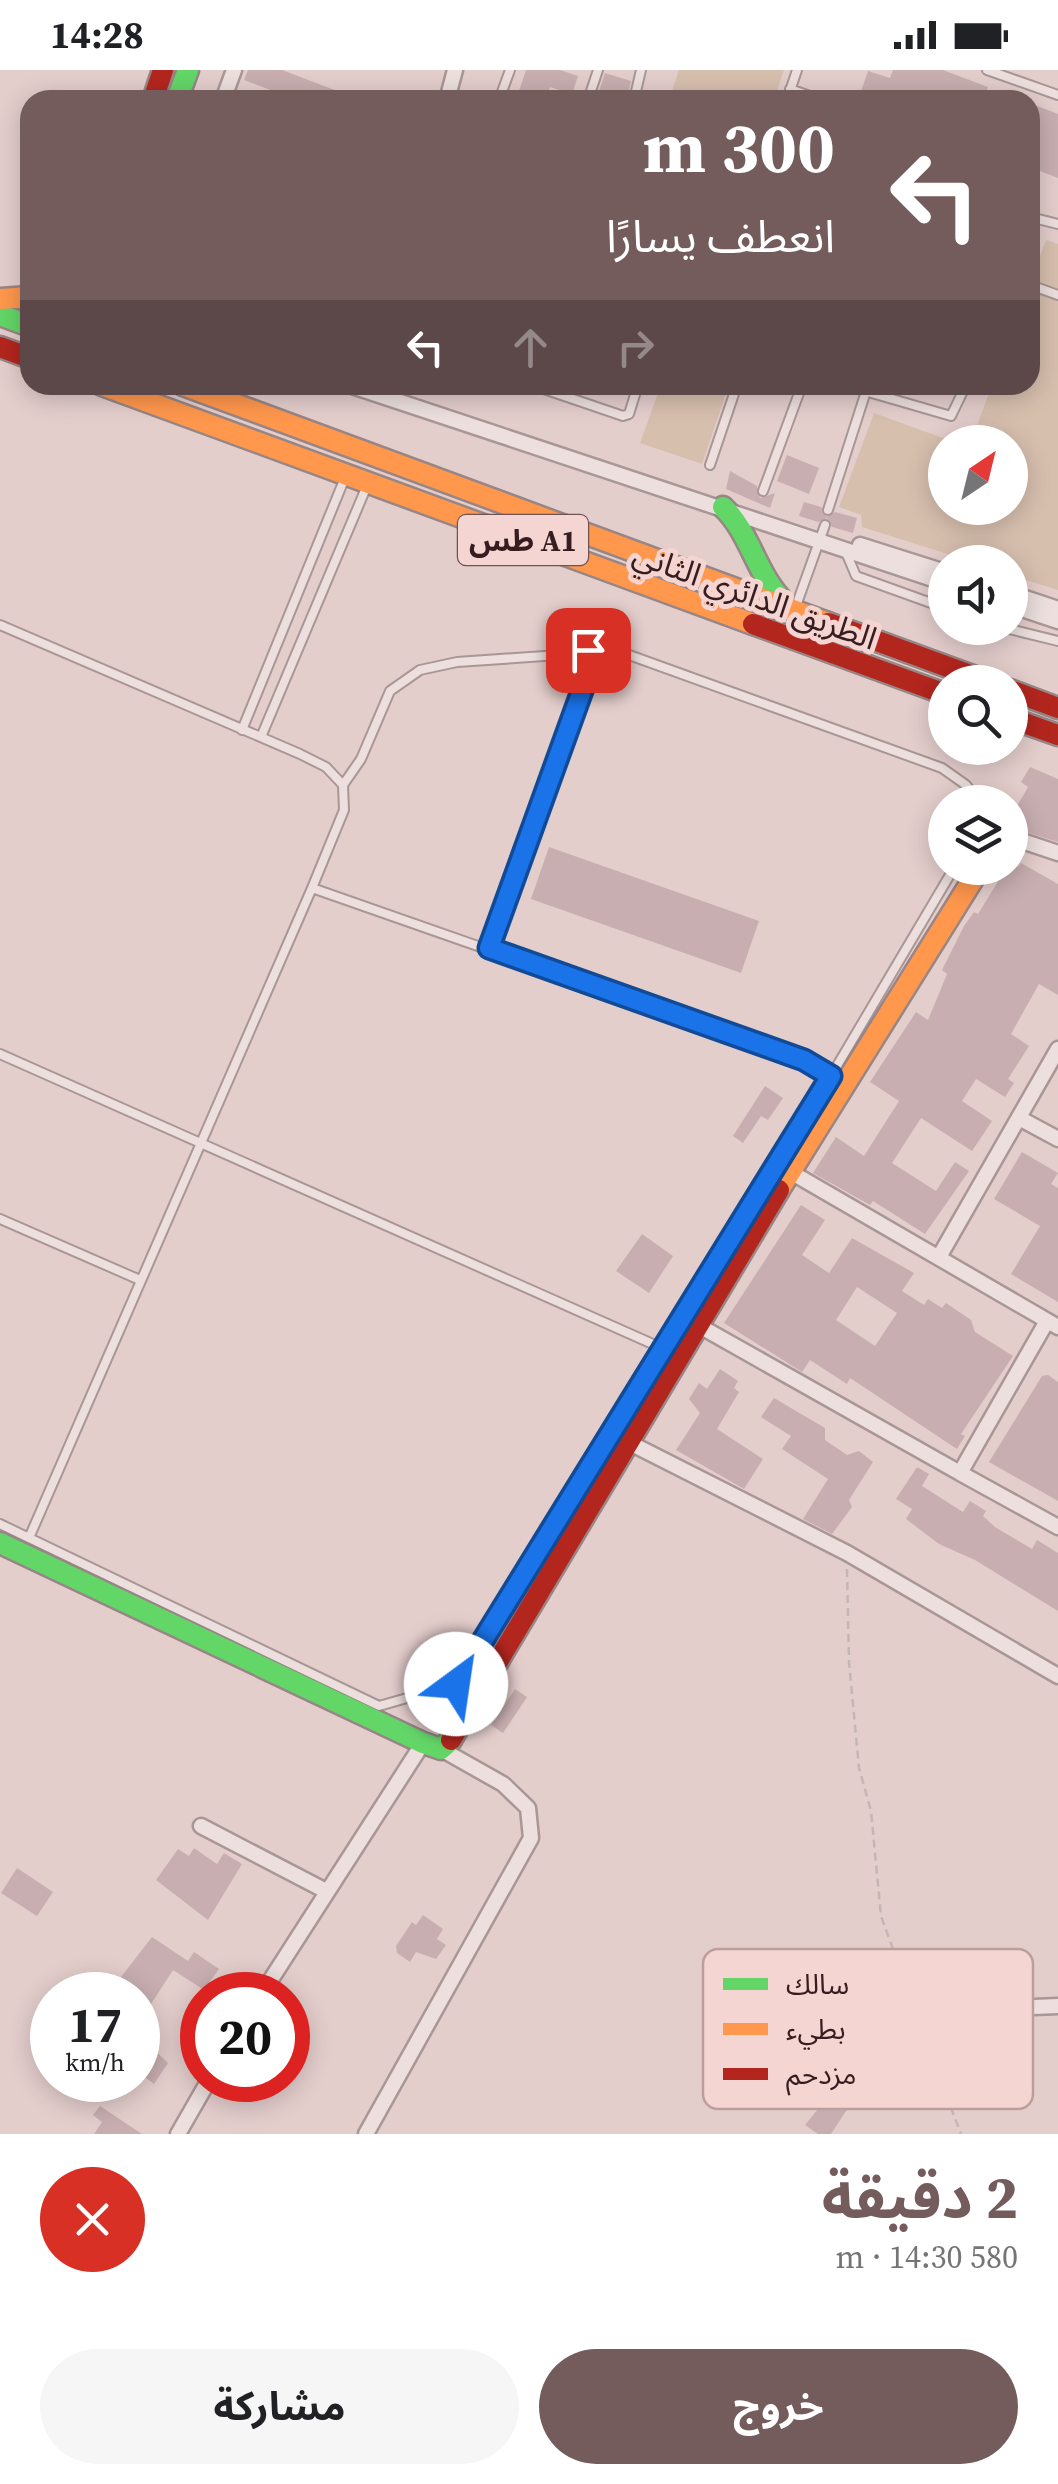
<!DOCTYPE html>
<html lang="ar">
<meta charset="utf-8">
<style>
:root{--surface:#fff;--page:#f6f6f6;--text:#202124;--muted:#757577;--accent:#745b5c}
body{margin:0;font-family:"Source Serif 4","Noto Sans Arabic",serif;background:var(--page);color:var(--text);direction:rtl;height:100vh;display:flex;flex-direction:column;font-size:38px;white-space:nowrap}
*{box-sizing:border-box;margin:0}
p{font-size:32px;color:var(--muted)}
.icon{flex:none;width:55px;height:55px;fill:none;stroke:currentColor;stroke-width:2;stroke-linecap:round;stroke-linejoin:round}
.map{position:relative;height:2064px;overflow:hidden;direction:ltr}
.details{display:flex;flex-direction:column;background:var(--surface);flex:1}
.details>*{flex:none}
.guide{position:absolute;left:20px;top:20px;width:1020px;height:305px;border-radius:30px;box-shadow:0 5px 25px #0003;direction:rtl;background:#745b5c;color:#fff;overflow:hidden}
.needle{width:65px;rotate:35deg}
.controls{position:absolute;left:928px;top:355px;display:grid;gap:20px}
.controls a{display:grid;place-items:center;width:100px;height:100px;border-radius:50%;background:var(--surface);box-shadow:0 5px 25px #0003;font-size:50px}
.speed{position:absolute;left:30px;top:1902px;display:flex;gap:20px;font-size:50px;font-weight:700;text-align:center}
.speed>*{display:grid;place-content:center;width:130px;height:130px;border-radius:50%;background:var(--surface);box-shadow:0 5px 25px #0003;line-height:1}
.speed small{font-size:25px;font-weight:400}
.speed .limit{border:15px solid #d22;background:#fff;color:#111}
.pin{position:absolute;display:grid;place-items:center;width:85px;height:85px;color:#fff;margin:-42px;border-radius:20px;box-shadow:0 5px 15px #0006}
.me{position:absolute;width:110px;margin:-55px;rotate:31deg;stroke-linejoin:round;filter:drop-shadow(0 0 8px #0008)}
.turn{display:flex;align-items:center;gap:35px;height:210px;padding:0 40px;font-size:45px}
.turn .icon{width:130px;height:130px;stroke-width:2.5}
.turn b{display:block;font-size:70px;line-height:85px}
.lanes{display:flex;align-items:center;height:95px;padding:0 40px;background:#0003;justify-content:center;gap:50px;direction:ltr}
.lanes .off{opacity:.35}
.round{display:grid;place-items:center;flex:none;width:105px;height:105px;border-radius:52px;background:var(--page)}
.headline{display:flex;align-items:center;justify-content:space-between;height:170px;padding:0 40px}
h1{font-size:60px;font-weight:700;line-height:75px;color:var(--accent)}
.button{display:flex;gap:20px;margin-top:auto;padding:20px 40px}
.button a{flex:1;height:115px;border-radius:60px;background:var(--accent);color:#fff;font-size:40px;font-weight:700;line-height:115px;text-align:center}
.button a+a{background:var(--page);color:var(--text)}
.status{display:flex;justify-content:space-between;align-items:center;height:70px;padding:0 50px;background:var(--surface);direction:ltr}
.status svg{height:28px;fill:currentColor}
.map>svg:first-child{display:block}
.green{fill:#d7bfae}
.building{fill:#c8aeb0;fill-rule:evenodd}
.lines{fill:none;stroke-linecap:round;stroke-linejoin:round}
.lane-casing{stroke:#a99696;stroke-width:12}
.street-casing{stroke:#a99696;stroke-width:19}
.fast-casing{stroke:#988686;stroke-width:25}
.slow-casing{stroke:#988686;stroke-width:25}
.jam-casing{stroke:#988686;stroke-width:25}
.path{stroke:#c5b6b6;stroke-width:2.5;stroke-dasharray:8 5;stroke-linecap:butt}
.lane{stroke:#ecdfde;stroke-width:8}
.street{stroke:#ecdfde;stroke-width:14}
.fast{stroke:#63d668;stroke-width:20}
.slow{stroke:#ff974d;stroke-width:20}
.jam{stroke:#b3261e;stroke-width:20}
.route-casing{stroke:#114b97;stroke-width:25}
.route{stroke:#1a73e8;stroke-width:18}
.labels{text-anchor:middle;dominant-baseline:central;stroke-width:10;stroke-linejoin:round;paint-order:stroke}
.shield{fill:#f5d5d1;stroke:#705455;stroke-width:2.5}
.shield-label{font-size:30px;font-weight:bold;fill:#371d20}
.street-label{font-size:32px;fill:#371d20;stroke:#f5d5d1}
.key{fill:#f5d5d1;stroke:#bc9e9c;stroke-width:2.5}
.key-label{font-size:28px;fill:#371d20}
</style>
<div class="status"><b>14:28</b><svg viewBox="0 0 49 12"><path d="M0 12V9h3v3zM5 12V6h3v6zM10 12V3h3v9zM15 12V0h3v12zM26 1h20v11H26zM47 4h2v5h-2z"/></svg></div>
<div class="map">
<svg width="1058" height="2064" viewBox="0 0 1058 2064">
<rect width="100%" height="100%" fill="#e4cecc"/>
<path class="green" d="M679,0h105l-10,30h-105z
M1046,170l12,4v346l-48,-15v-13h-37l-111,-35 -1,-12 -22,-8 35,-94 80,29h-9v66h65v-66h-39l21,-57h38v-103z
M661,315h68l-27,79 -62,-21z"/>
<path class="building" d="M248,0h34l79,30h-64l-53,-20z
M526,0h34l18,6 -6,18 -22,-7 -4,13h-30z
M893,0h50l45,17 -5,13h-125l10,-29 22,7z
M605,3l26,8 -4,19h-31z
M1030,33l28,11v64l-28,-11z
M787,385l32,13 -10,26 -32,-13z
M730,401l27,15 3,12 15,-5 -5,15 -44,-19z
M804,432l17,5 6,10 8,-5 22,6 -4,15 -21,-6 -5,-9 -9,4 -19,-6z
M1030,697l28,12v63l-48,-15v-9l18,-31 -7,-5z
M549,777l210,74 -18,52 -210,-74z
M1010,792l8,5 3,-4 37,21v111l-19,-11 -28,50 18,12 -21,33 6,4 -9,14 -29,-18 -14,22 30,20 -20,30 -51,-33 -29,45 44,28 19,-29 14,9 -44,63 -52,-33 -3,4 -57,-32 23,-36 28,19 35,-55 -29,-19 46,-70 12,8 19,-46 -5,-4 22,-44 10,-14 4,2z
M765,1016l18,12 -15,22 -7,-4 -18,27 -10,-7z
M1022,1082l36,21 -7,11 7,4v114l-47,-28 29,-48 -46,-27z
M801,1135l24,15 -23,35 27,18 23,-35 62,35 -12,18 22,14 4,-6 14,9 4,-5 25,17 4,12 38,24 -52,78 4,2 -8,13 -107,-71 -3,6 -37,-24 -8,12 -78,-49zM857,1217l40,26 -22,33 -39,-26z
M642,1164l31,22 -24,37 -33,-22z
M720,1299l18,12 -4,7 5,4 -22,37 46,30 -19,30 -68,-39 24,-37 -11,-14 10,-16 8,6z
M1048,1305l10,7v119l-69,-39 53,-86z
M774,1328l51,30v12l22,15 12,-4 14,11 -24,38 3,7 -20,27 -29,-15 25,-40 -46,-30 9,-13 -30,-19z
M917,1397l12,7 -7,12 41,26 7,-11 16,10 -3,5 12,11 37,22 5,-9 21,13v58l-83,-51 -36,-16 -33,-25 6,-10 -16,-10z
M515,1619l12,8 -24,36 -12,-8z
M194,1778l23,16 7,-11 18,11 -34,56 -52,-40 22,-31 11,7z
M17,1798l36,24 -16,24 -36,-23z
M423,1845l20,14 -6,10 9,6 -10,14 -20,-7 -6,10 -13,-9 -1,-7 16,-24 4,3z
M152,1867l36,24 6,-9 25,17 -15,21 -31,-20 -35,54v-29h-31z
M138,1964l30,29 -14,21 -16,-12z
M831,2023l19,12 -19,29h-13l-13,-9z
M100,2036l42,28h-48l8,-12 -9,-7z"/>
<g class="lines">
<g class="lane-casing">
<path id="lane" d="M987,0l71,25
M790,19l31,11
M499,30l11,-30
M588,30l10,-30
M634,30l7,-30
M787,30l10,-30
M1030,147l28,7
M1030,215l28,10
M532,315l91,31 6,-2 9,-29
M844,315l107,31 15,-31
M710,395l27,-80
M763,421l39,-106
M828,440l40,-125
M845,480l11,26 89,32
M796,536l29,-81
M0,555l300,129 26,13 17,18
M1005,558l53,13
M242,660l102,-250
M261,667l105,-249
M312,818l491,172 28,16
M489,878l98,-271v-26
M0,984l664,295
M0,1149l140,61
M0,1454l379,182 77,-22 375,-608 123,-208
M29,1468l283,-650 32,-78 -1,-25 18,-26 29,-68 30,-21 37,-8 161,-11 324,117 24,17 14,17"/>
</g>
<g class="street-casing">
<path id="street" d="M223,30l11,-30
M447,30l8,-30
M349,315l596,198
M860,475l85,27
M1010,523l48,16
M1010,535l48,16
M1010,767l48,16
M1019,1048l39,21
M789,1101l269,156
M939,1187l119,-208
M1047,1251l-87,152 98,54
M696,1254l264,149
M626,1371l221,112 211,123
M201,1756l125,65
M261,1925l162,-252
M880,1928l28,-4 80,15 70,-3
M178,2064l31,-54
M366,2064l165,-296 -3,-30 -25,-24 -62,-35"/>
</g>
<g class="fast-casing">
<path id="fast" d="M177,30l11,-30
M0,245l30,11
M723,437c28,27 33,68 62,96
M0,1473l423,200 18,6 10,-9"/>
</g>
<g class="slow-casing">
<path id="slow" d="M0,229l30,-2
M102,315l651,239
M183,315l645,238
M779,1120l201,-322"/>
</g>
<g class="jam-casing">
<path id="jam" d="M153,30l10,-30
M0,277l30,11
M828,553l161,59
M753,554l192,70
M1010,620l48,18
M1010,648l48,17
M451,1670l328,-550"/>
</g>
<path class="path" d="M847,1499l2,93 10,106 12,43 10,105 23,63
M914,1940l47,124"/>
<use href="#lane" class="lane"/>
<use href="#street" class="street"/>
<use href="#fast" class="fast"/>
<use href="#slow" class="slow"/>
<use href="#jam" class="jam"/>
</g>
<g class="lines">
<g class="route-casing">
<path id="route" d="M456,1614l375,-608 -27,-16 -315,-112 98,-271 1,-27"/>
</g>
<use href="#route" class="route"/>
</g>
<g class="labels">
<rect class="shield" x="458" y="445" width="130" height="50" rx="8"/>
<g class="shield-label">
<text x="523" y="470">طس A1</text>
</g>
<g class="street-label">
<text transform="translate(755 526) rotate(20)">الطريق الدائري الثاني</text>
</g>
</g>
<rect x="703" y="1879" width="330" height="160" rx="15" class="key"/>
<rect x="723" y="1908" width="45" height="12" fill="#63d668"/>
<rect x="723" y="1953" width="45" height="12" fill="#ff974d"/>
<rect x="723" y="1998" width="45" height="12" fill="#b3261e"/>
<g class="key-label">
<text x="786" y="1924">سالك</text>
<text x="786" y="1969">بطيء</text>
<text x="786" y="2014">مزدحم</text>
</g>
</svg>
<div class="controls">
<a><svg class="needle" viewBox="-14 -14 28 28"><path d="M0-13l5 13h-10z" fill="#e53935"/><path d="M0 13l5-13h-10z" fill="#757577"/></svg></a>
<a><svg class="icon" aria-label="sound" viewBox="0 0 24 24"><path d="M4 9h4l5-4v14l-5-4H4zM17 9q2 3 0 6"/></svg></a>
<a><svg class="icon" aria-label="search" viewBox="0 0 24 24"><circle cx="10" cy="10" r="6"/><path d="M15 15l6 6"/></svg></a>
<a><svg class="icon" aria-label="layers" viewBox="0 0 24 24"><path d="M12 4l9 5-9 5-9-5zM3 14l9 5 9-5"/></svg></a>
</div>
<div class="speed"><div>17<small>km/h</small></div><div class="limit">20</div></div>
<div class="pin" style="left:588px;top:580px;background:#d93025"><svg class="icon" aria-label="arrive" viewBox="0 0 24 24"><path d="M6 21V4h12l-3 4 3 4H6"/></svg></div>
<svg class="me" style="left:456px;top:1614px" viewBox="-20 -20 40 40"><circle r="19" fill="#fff"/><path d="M0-13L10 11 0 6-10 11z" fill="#1a73e8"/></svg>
<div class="guide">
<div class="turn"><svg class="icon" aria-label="left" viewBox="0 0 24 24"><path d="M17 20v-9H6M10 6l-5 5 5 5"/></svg><div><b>300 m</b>انعطف يسارًا</div></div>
<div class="lanes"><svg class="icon" aria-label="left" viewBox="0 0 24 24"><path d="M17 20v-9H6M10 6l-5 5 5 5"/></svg><svg class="icon off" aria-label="ahead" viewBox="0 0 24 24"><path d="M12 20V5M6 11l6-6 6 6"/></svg><svg class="icon off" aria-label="right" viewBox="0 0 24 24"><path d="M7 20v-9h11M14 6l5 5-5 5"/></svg></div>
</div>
</div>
<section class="details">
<div class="headline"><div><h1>2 دقيقة</h1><p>580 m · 14:30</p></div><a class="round" style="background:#d93025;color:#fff"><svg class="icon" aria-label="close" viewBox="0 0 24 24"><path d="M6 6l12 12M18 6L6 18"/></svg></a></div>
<div class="button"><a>خروج</a><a>مشاركة</a></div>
</section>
